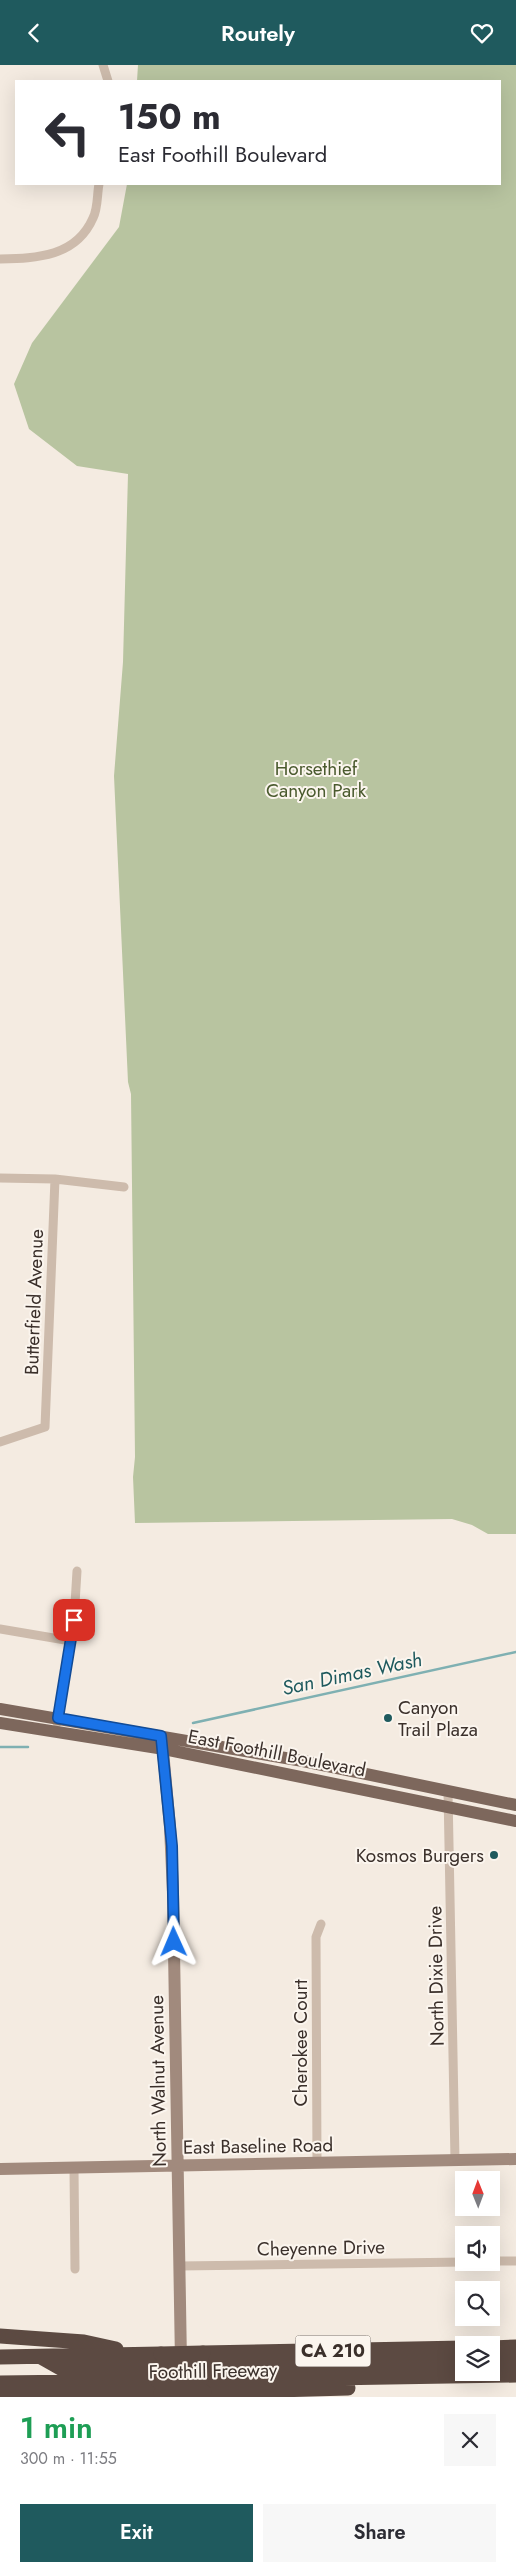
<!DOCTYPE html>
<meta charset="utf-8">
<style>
:root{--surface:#fff;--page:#f7f7f7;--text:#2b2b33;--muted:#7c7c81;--accent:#1f5a5e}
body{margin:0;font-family:Jost,sans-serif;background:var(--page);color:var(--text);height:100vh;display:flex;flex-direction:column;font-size:19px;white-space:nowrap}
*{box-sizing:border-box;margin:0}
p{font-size:16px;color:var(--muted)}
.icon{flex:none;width:28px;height:28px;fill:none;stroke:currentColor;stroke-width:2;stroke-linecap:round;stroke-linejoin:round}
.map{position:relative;height:2332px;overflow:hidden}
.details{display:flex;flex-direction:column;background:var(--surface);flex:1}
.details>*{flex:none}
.hud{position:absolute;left:15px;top:15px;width:486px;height:105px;border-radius:0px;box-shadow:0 5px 20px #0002;background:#fff;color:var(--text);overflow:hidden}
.needle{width:32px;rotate:359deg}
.fabs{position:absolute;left:455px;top:2106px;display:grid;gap:10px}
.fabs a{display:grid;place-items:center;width:45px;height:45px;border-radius:0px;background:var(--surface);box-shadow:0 5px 20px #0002;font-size:25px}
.pin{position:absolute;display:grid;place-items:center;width:42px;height:42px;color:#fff;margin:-21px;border-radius:10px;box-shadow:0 2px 8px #0006}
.me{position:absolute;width:55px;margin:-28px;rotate:359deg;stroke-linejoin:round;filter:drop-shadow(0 0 4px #0008)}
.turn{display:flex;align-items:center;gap:18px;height:105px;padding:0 20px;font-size:22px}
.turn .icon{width:65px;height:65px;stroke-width:2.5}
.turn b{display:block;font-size:35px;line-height:42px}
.round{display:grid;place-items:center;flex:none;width:52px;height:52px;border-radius:0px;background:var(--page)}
.overview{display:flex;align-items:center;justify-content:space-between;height:85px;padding:0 20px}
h1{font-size:30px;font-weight:600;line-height:38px;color:#1e9e55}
.action{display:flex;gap:10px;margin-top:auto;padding:10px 20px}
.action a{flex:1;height:58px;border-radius:0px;background:var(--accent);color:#fff;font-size:20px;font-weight:600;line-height:58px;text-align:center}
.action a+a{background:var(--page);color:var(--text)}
header{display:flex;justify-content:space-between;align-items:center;height:65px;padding:0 20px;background:var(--accent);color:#fff;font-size:22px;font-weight:600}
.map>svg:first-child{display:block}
.green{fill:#b8c4a0}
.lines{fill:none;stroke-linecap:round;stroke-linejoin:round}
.stream{stroke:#7fb0b2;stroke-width:2.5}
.street{stroke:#cdbbac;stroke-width:9}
.secondary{stroke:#a18a7d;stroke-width:12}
.primary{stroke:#7d675c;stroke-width:12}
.highway{stroke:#5c4a42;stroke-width:15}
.highway-bridge{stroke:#5c4a42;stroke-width:15}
.route-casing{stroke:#114b97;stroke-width:12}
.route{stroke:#1a73e8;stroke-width:9}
.poi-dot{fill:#1f5a5e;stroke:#fbf5ee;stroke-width:2}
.labels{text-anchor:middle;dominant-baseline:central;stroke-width:4;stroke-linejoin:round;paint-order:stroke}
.shield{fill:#fbf5ee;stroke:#756b66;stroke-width:1}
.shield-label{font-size:18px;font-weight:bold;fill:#3b302b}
.park-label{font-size:19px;fill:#4a5a2e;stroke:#fbf5ee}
.street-label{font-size:19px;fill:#3b302b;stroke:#fbf5ee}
.poi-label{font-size:19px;fill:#3b302b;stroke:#fbf5ee;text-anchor:start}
.water-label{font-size:20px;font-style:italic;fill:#1f5a5e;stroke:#fbf5ee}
</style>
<header><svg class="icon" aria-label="back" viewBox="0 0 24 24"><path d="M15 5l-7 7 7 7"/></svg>Routely<svg class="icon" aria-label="heart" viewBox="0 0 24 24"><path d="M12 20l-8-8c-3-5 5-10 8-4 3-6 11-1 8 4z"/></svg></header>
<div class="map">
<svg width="516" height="2332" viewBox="0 0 516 2332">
<rect width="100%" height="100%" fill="#f4ebe1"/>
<path class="green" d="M138,0h378v1469h-28l-16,-9 -20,-6 -317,4 -2,-46 2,-20 -4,-363 -3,-12 -14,-306 9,-114 5,-188 -51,-8 -48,-37 -15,-45 18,-41 87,-116 8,-43h373v-103h-363z"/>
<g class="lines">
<path class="stream" d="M193,1658l323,-71
M0,1682h28"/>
<path class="street" d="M103,0l5,16
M0,194c37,-1 76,-2 93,-41 5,-9 4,-24 6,-34
M0,1113l55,1 69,8
M0,1377l45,-15 10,-248
M0,1564l71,12
M57,1658l17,-103 3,-49
M448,1727l7,368
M317,2098l-1,-226 5,-13
M74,2104l1,100
M491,2196h25
M179,2201l285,-4"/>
<path class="secondary" d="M162,1675l8,87 3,65 8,470
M0,2104l516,-10"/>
<path class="primary" d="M0,1644l303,52 213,44
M0,1658l164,26 352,72"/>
<path class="highway" d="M0,2271l84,6 32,7
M491,2283l25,-1
M203,2288l261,-5
M0,2292l161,-3
M41,2292l23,13 95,-3
M491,2297l25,-1
M204,2300l260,-3
M201,2315l315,-5
M0,2318l158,-2
M204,2327l144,-4
M0,2329l161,-1"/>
<path class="highway-bridge" d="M161,2289l42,-1
M159,2302l45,-2
M158,2316l43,-1
M161,2328l43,-1"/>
</g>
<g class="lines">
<g class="route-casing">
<path id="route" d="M74,1555l-16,98 103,18 11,110 2,96"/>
</g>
<use href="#route" class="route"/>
</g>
<g class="poi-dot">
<circle cx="388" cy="1653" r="5"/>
<circle cx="494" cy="1790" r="5"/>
</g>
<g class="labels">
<rect class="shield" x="295.5" y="2270.5" width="75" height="31" rx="4"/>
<g class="shield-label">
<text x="333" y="2286">CA 210</text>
</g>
<g class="park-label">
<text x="316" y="703">Horsethief<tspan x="316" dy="22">Canyon Park</tspan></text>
</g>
<g class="street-label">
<text transform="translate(34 1237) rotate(-88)">Butterfield Avenue</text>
<text transform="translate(277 1688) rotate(11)">East Foothill Boulevard</text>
<text transform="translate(436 1911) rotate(-91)">North Dixie Drive</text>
<text transform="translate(300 1978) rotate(-90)">Cherokee Court</text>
<text transform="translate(158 2016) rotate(-91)">North Walnut Avenue</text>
<text transform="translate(258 2081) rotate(-1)">East Baseline Road</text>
<text transform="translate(321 2183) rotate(-1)">Cheyenne Drive</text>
<text transform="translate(213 2306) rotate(-1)">Foothill Freeway</text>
</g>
<g class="poi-label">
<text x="398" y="1642">Canyon<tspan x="398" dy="22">Trail Plaza</tspan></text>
<text x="484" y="1790" text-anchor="end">Kosmos Burgers</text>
</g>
<g class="water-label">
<text transform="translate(352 1609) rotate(-12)">San Dimas Wash</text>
</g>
</g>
</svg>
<div class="fabs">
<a><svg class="needle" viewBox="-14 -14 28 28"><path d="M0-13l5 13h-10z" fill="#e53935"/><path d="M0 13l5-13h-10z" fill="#7c7c81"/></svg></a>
<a><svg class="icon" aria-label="sound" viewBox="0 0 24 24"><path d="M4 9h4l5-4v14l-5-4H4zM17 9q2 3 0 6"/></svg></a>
<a><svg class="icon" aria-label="search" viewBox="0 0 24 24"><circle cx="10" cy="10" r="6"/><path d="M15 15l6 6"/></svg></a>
<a><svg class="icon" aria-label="layers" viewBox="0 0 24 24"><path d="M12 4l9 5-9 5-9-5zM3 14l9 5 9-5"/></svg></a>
</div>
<div class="pin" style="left:74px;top:1555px;background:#d93025"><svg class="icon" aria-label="arrive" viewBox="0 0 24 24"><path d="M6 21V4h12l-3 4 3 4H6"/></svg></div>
<svg class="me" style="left:174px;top:1877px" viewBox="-20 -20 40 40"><path d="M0-17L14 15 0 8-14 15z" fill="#1a73e8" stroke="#fff" stroke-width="4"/></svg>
<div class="hud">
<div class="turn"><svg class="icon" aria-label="left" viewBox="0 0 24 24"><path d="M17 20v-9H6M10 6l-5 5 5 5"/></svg><div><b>150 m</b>East Foothill Boulevard</div></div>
</div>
</div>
<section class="details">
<div class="overview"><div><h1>1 min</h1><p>300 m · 11:55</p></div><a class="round"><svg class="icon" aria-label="close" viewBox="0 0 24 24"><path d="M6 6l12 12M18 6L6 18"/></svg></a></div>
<div class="action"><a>Exit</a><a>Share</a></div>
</section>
